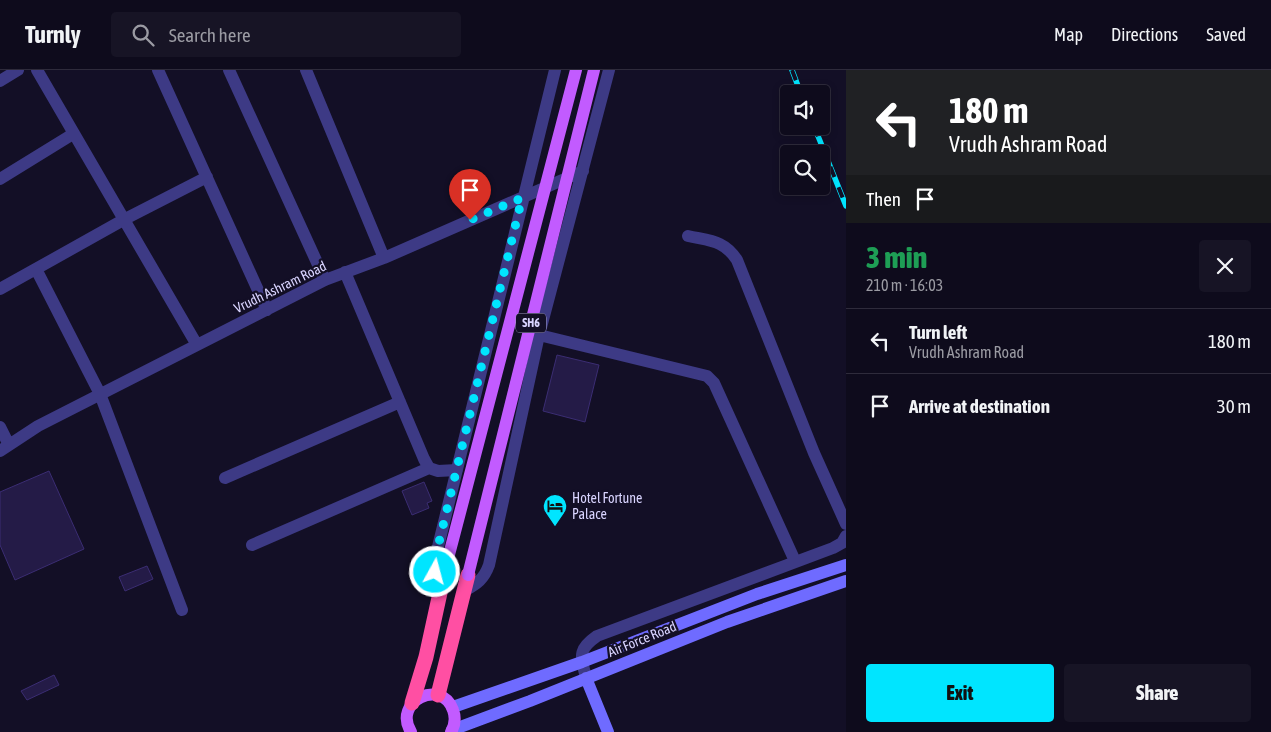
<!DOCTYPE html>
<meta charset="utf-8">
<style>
:root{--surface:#0e0b1c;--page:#171425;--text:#f1f3f6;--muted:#9b9ba3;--line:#2e2b3b;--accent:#00e5ff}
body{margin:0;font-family:"Asap Condensed",sans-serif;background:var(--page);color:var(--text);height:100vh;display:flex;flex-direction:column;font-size:19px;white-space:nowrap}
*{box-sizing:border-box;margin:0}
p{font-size:16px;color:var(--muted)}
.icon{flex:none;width:28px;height:28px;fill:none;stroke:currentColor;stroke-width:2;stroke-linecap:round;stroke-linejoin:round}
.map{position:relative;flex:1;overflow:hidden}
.side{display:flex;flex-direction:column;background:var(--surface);width:425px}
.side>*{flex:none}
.hud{background:#202124;color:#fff;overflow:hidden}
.tools{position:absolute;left:780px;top:15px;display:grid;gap:10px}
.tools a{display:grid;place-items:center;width:50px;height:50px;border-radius:5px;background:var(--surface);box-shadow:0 2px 8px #0003,0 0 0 1px var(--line);font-size:25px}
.pin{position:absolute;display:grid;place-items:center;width:42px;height:42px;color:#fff;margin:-51px -21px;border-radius:50% 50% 50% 0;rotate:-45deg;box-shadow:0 0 5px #0007}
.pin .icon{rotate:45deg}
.me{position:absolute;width:55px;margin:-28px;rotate:7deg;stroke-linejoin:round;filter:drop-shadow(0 0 4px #0008)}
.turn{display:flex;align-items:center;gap:18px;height:105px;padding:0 20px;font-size:22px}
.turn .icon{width:65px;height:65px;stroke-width:2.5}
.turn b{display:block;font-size:35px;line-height:42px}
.then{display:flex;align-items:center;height:48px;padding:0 20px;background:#0003;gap:10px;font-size:19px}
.round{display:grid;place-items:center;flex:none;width:52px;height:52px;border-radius:5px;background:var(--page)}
.summary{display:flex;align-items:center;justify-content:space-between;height:85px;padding:0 20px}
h1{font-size:30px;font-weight:800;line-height:38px;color:#1e9e55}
.action{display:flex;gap:10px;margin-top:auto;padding:10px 20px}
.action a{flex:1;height:58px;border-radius:5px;background:var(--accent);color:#111;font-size:20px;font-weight:800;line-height:58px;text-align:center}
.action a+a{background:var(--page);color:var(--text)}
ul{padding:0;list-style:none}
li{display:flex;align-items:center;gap:15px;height:65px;padding:0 20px;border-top:1px solid var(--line)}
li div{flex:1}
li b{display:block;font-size:19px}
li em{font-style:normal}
header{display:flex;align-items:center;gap:30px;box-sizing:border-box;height:70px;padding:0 25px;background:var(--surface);border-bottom:1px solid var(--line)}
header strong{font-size:24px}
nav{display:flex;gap:28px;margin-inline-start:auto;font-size:18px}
.search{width:350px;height:45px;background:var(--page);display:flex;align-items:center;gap:12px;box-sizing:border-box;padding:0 18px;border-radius:5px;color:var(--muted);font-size:19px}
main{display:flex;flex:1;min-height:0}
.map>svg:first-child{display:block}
.building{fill:#241b47;stroke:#3b2d73}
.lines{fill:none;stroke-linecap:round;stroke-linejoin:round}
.street{stroke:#3d3a85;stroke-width:12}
.secondary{stroke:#6f6bff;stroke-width:12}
.primary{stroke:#c25bff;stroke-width:12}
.highway{stroke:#ff4fa3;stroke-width:15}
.rail-casing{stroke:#00e5ff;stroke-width:5.5}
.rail{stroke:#130f26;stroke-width:4;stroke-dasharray:11;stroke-linecap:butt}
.primary-bridge{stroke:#c25bff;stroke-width:12}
.route{stroke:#00e5ff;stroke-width:9;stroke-dasharray:0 16.2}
.labels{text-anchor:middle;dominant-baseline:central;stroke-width:4.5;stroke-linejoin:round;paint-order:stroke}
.shield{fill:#130f26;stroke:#9e99be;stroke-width:1}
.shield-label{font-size:12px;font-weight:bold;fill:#d9d4ff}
.street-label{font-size:14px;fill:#d9d4ff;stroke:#130f26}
.poi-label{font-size:14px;fill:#d9d4ff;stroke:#130f26;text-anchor:start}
</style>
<header>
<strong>Turnly</strong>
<div class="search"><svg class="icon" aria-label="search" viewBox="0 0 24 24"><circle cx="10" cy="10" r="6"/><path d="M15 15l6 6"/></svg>Search here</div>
<nav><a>Map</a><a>Directions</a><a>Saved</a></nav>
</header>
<main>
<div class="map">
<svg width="846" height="662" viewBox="0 0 846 662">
<rect width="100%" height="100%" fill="#130f26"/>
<path class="building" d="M557,285l42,10 -14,57 -42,-11z
M49,401l35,78 -69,31 -15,-35v-53z
M424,412l8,19 -5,2 2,5 -17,7 -10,-24z
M147,496l6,13 -28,12 -6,-14z
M54,605l5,10 -32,15 -6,-9z"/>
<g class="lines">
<path class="street" d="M37,0l160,275
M158,0l109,240
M229,0l96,210
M306,0l78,188
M0,11l18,-11
M0,109l73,-45
M688,166c22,5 36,4 49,24l77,193 32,71
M36,199l64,125 82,216
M345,202l79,187 5,9 9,3 19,-1
M0,219l125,-70 82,-42
M539,265l168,41 7,7 81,178
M0,357l9,18
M0,381l38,-25 287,-146 59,-22 199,-87
M225,408l175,-76
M252,475l177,-77
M441,518l-6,-16v-13l120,-489
M464,521c13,-7 20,-12 25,-26l50,-230 70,-265
M586,608c-5,-22 -9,-28 11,-42l236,-88 9,-5 4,-7"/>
<path class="secondary" d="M586,608l22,54
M453,637l129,-45 175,-68 89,-29
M452,660l78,-29 197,-79 119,-41"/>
<path class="primary" d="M411,662c-19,-31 31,-54 42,-22 3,8 2,15 -2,22"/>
<path class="highway" d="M438,625l30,-120
M412,633l14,-46 19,-87"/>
<g class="rail-casing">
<path id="rail" d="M792,0l9,24
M814,56l32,80"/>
</g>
<use href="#rail" class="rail"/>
<path class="primary-bridge" d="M445,500l131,-500
M468,505l126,-505"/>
</g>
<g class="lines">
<path class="route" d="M435,502v-13l87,-361 -52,22"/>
</g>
<defs>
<g id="hotel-pin" transform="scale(1.25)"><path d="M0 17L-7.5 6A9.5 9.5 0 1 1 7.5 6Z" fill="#00e5ff" stroke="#130f26"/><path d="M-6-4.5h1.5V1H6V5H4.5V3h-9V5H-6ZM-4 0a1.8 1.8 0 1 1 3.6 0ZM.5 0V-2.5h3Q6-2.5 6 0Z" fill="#111"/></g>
</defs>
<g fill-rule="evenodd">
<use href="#hotel-pin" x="555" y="436"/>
</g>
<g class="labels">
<rect class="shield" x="516" y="243.5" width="30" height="19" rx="4"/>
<g class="shield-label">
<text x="531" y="253">SH6</text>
</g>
<g class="street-label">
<text transform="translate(280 217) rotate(-26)">Vrudh Ashram Road</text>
<text transform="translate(642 569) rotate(-22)">Air Force Road</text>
</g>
<g class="poi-label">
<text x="572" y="428">Hotel Fortune<tspan x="572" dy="16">Palace</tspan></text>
</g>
</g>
</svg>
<div class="tools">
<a><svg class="icon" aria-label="sound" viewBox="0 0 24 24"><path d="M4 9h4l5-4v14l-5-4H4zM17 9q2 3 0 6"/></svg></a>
<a><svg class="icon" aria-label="search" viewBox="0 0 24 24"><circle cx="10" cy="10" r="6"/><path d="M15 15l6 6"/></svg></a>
</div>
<div class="pin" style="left:470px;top:150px;background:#d93025"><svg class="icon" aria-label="arrive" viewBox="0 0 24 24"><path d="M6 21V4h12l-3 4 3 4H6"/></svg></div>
<svg class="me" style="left:435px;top:502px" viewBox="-20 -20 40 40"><circle r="17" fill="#00e5ff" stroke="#fff" stroke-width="3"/><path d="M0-11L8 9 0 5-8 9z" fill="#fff"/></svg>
</div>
<section class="side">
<div class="hud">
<div class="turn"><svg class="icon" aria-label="left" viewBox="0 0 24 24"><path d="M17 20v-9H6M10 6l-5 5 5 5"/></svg><div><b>180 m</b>Vrudh Ashram Road</div></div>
<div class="then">Then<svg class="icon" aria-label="arrive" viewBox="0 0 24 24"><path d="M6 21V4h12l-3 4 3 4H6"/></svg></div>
</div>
<div class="summary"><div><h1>3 min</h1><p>210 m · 16:03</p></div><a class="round"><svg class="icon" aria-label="close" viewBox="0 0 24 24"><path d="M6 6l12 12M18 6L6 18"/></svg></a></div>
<ul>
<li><svg class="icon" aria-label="left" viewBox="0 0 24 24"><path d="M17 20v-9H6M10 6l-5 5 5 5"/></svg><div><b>Turn left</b><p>Vrudh Ashram Road</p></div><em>180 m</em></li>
<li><svg class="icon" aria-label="arrive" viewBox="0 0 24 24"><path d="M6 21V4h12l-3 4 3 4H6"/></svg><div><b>Arrive at destination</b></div><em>30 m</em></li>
</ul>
<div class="action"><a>Exit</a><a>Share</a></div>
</section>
</main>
